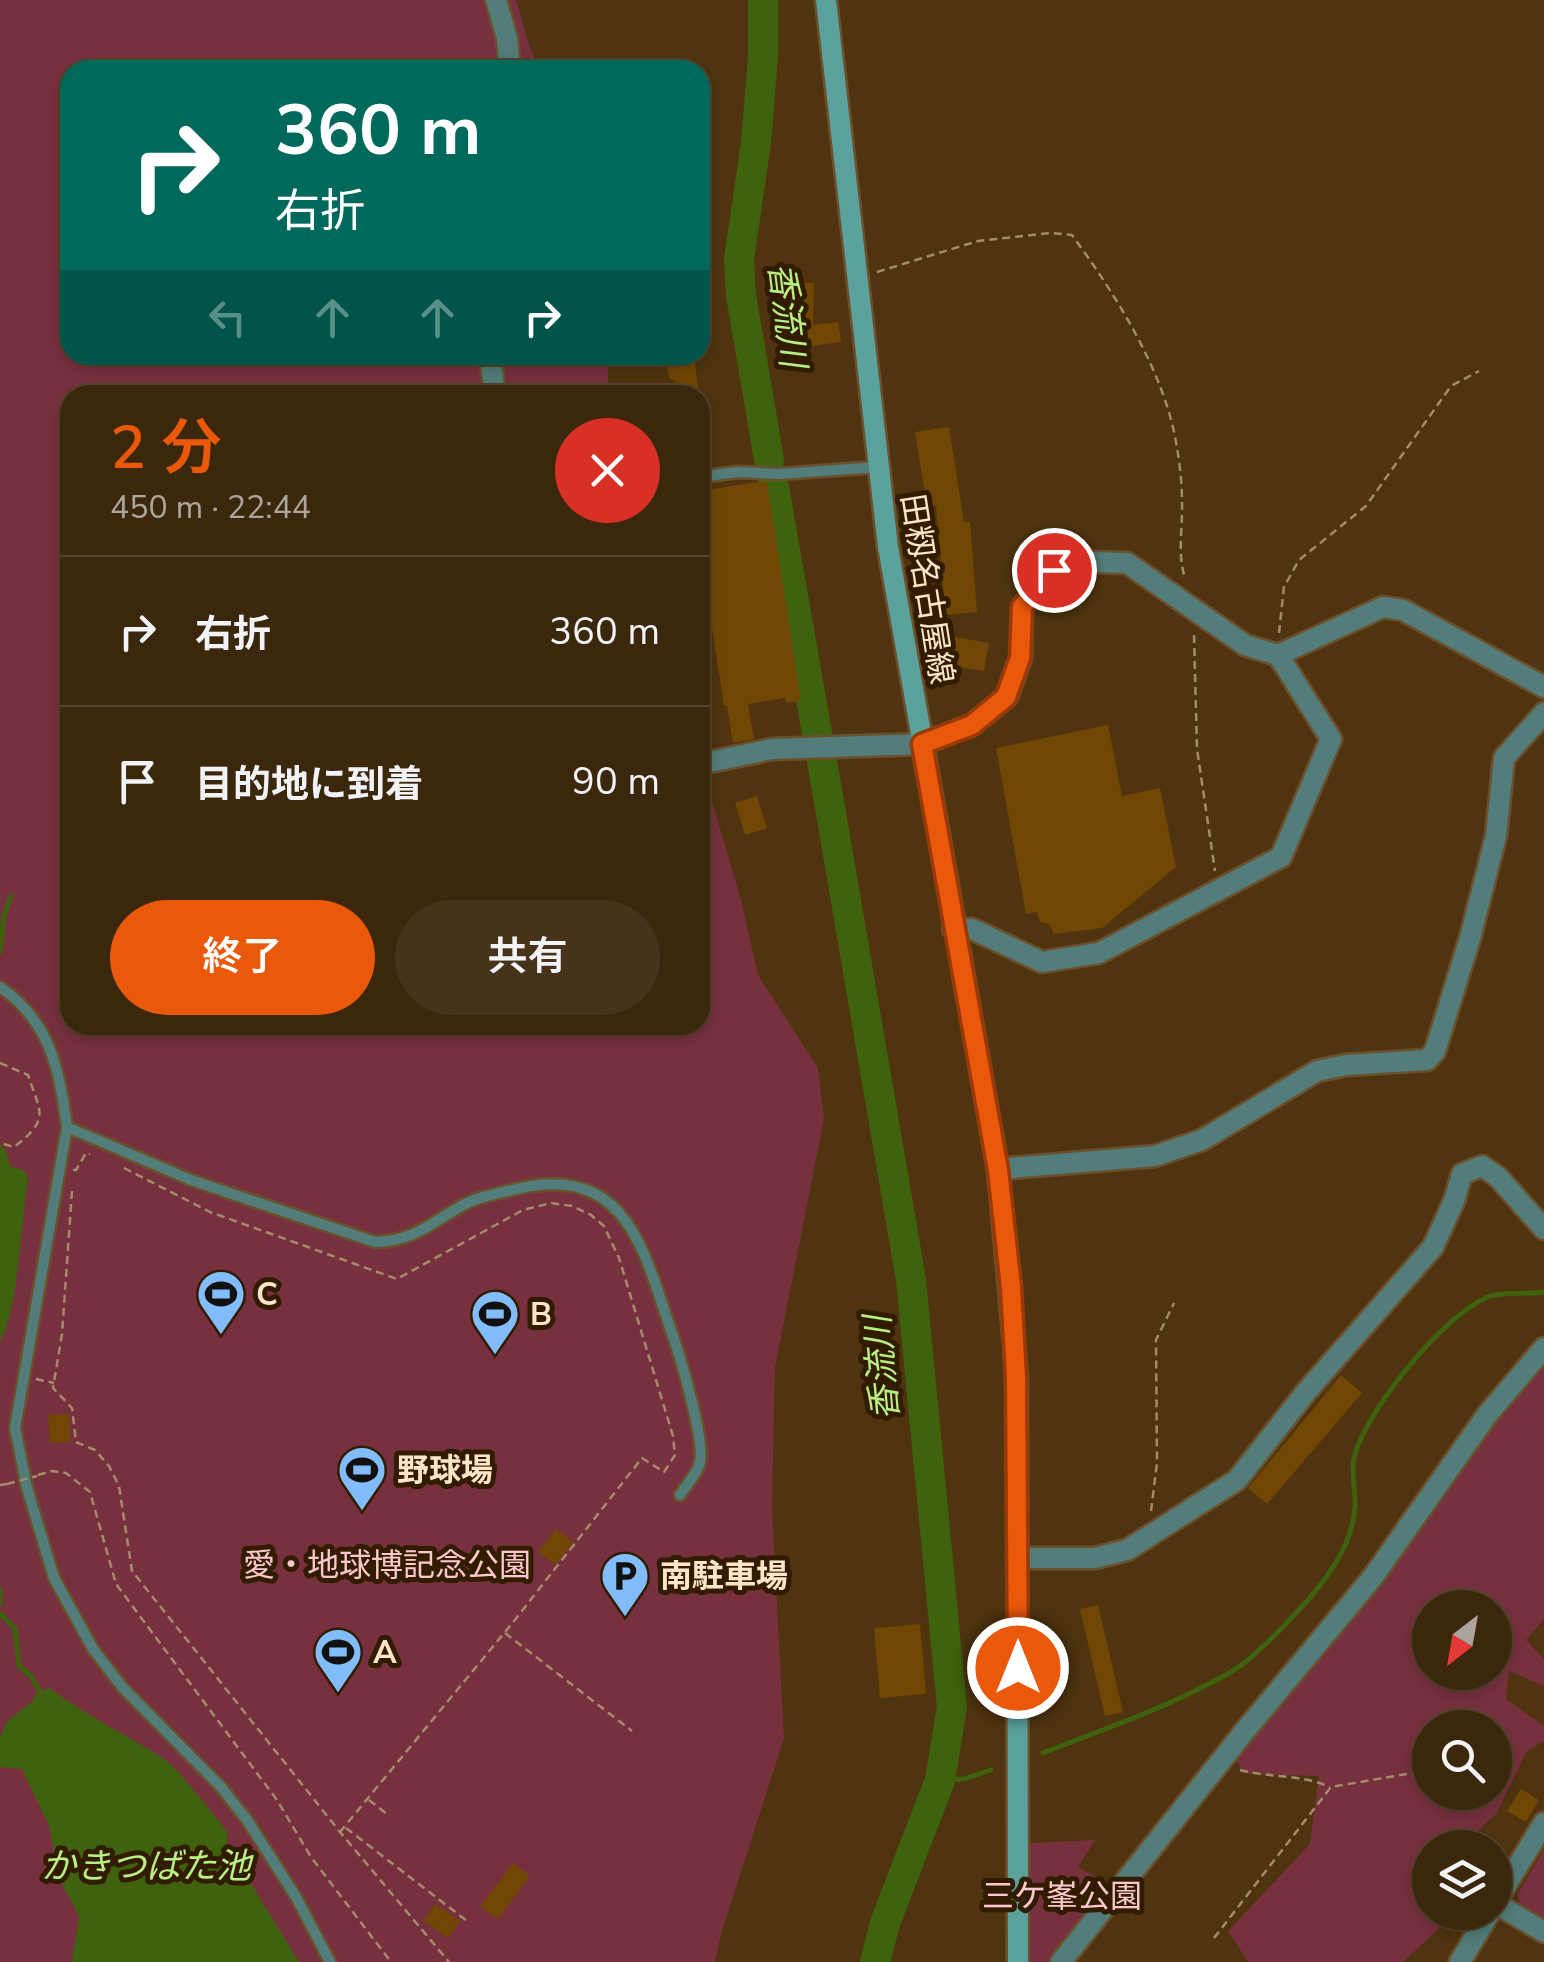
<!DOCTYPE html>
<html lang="ja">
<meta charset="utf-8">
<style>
:root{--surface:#3b270b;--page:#463319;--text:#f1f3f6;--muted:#aca59d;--line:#54442c;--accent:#ea580c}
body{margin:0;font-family:"Nunito Sans","Noto Sans JP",sans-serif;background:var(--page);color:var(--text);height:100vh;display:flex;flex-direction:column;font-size:38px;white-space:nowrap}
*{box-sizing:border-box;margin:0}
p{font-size:32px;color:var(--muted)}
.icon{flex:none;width:55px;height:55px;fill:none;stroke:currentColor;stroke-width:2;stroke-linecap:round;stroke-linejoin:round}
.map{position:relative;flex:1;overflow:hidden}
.details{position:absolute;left:60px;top:385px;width:650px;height:650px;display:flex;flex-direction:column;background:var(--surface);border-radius:30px;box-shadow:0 5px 15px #0003,0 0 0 2px var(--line)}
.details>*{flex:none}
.top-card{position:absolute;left:60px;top:60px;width:650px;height:305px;border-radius:30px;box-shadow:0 5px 15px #0003,0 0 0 2px var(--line);background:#00695c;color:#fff;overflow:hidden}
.needle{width:65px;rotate:211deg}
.controls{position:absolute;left:1412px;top:1590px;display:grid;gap:20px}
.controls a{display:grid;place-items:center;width:100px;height:100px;border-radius:50%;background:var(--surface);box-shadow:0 5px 15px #0003,0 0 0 2px var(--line);font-size:50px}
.pin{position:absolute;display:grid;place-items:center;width:85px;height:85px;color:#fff;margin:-42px;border:5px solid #fff;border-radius:50%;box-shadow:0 2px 10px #0007}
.me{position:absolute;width:110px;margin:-55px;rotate:0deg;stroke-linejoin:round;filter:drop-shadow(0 0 8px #0008)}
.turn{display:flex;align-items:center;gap:35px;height:210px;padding:0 50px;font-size:45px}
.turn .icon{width:130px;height:130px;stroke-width:2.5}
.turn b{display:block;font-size:70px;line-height:85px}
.lanes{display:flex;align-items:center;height:95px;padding:0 50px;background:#0003;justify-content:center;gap:50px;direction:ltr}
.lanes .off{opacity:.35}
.round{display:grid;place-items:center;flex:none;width:105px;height:105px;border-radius:52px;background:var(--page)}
.headline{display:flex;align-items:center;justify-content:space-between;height:170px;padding:0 50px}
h1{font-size:60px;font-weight:600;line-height:75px;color:var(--accent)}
.cta{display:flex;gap:20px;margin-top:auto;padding:20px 50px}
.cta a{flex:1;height:115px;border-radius:60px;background:var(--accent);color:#fff;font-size:40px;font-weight:600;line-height:115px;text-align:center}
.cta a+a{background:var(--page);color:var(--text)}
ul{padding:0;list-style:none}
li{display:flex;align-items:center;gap:30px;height:150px;padding:0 50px;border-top:2px solid var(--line)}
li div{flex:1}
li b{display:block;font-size:38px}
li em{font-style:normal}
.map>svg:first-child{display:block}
.green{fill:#77313e;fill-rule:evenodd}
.water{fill:#3f620e}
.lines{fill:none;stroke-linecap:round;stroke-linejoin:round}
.stream{stroke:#3f620e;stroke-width:5}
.river{stroke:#3f620e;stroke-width:30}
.building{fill:#714705}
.lane-casing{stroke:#6b502d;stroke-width:15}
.street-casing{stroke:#6b502d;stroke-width:25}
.secondary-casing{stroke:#6b502d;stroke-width:25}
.path{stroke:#a48b6b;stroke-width:2.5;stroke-dasharray:8 5;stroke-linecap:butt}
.lane{stroke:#527d7a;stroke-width:10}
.street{stroke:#527d7a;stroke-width:20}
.secondary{stroke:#5ba29d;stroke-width:20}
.path-bridge{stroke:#a48b6b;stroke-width:2.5;stroke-dasharray:8 5;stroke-linecap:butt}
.route-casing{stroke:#983908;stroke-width:25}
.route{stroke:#ea580c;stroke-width:18}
.labels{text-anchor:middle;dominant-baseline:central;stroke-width:10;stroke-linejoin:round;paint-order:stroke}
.street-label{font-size:32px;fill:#fce5cb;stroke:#311c00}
.poi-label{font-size:32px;font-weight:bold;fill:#fce5cb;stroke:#311c00;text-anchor:start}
.park-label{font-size:32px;fill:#fac7cd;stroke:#311c00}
.water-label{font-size:35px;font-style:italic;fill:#baef86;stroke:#311c00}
</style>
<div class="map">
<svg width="1544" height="1962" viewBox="0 0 1544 1962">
<rect width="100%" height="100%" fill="#4f340f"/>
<path class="green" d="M0,0h516l14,48 11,22h-471v285h538v40h-538v630h630l2,-258 39,133 17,75 60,93 6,51 -49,248 -3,141 12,230 -63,196 -6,28h-715z
M1544,1359v260l-18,21 18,19v27l-35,-15 -3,28 38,27v15l-17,10 -30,62 -36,34 -31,1v64l15,1 2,8 -44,41h-155l-20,-31 82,-87 9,-68 -73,-2 -12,-16 258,-338zM1430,1608h65v64h-65zM1430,1728h65v64h-65z
M1095,1840l-17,27 34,19 -62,76h-20l-1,-119z
M1544,1849v72l-23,-14 -4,-12z"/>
<path class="water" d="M0,1143l7,11 3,12 15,5 3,9c-6,35 -11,138 -28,161z
M49,1688c36,27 78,47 115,71 14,9 49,56 63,72l1,15 71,116h-227l7,-46 -22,-41 -7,-47 -28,-59 -22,-2v-30l8,-17 24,-18 4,-8z"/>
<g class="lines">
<path class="stream" d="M0,952l4,-37 7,-19
M0,1590v14
M0,1613l15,16 4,37 12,10 11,19
M1043,1753c63,-25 129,-47 188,-81 20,-12 51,-43 67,-61 26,-28 55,-65 57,-104 1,-18 -5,-35 0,-53 13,-45 91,-143 136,-158 16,-5 37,-1 53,-4
M940,1780l24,-1 27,-9"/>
<path class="river" d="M763,0v57l-7,86 -17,116 2,36 28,165
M772,476l45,257
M822,761l89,519 41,427 -12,73 -55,143 -10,39"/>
</g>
<path class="building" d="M786,283h28l-1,42 25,-3 3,20 -38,5v4l-13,2 -6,-35z
M694,356l5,39h-57v-8l35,-5 -8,-4 -3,-18z
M949,427l15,95h6l7,90 -32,3 -9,-110 -9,2 -12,-75z
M758,482h9l34,219 -15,2 -1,-5 -37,6 6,35 -21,4 -6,-37h-3l-24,-156v-59z
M944,635l45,8 -5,28 -45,-7z
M1108,725l14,71 38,-8 16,79 -74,61 -48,6 -5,-10 -9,-2 -3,-10 -11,2 -30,-166z
M757,796l10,32 -22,7 -10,-32z
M1341,1375l21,18 -95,111 -19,-16z
M69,1414l1,28 -20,1 -2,-28z
M556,1529l17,13 -18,23 -17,-13z
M1098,1605l25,107 -18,4 -25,-107z
M920,1624l6,70 -46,4 -6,-70z
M1521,1789l18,11 -13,22 -19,-11z
M513,1863l17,13 -32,43 -18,-12z
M435,1904l25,17 -12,17 -25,-17z"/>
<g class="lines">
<g class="lane-casing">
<path id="lane" d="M700,477l37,-5 41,2 101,-7
M0,987c51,35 59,83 67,140l-52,301 12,60 27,90 39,71 30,39 98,99 26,33 49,77 34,65
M67,1127l124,53 184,62c41,-1 56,-20 90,-38 15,-8 35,-11 51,-15 116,-28 129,70 159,153 7,21 30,101 25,120 -2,11 -14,23 -20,33"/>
</g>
<g class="street-casing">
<path id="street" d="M496,0l11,38 3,32
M490,355l5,40
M1278,655l105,-48 20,3 141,77
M700,764l72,-15 150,-5 50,-19 35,-28 14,-39 1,-51 33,-38 38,-7 34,1 118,82 33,10 53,84 -50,118 -182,96 -57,9 -70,-33h-19
M998,1169l157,-13 47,-16 115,-69 29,-6 81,-5 8,-9 35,-113 26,-102 8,-78 40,-45
M1017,1558h78l32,-8 110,-70 69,-88 127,-145 21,-46 8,-27 20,-8 16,11 46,52
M1544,1823l-49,80 49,29
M1061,1962l183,-230 129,-155 114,-162 57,-67
M1460,1962l30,-50"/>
</g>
<g class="secondary-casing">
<path id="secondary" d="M826,0l62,547 110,622 19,208 1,585"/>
</g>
<path class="path" d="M877,272l101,-31 72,-8 22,2c44,60 94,139 105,213 3,17 5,36 5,54 1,25 -5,52 3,76
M1279,633l5,-46 15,-27 67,-54 85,-120 28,-15
M1194,635l3,114 18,122
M0,1063l28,12c12,37 23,44 -14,72l-14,-4
M124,1168l86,44 187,67 126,-69 28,-7 21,3 19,9 13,11 15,32 54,178 2,19 -11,17 -22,-14 -128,163 -174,211
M73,1170h3l10,-17 4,1
M72,1191l-10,143 -9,54 19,20 4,34 19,8 14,16 10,20 13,85 208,261 109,130
M36,1379l18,4
M38,1475l14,-4 14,2 24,19 26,92 161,216 34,57 80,105
M0,1485l7,-1
M1151,1511l6,-48 -1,-123 18,-37
M505,1633l127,98
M1495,1757l12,3
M1240,1770c30,8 61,4 90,17
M369,1800l18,14
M346,1828l121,93
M1214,1938l117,-151 99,-17"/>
<use href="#lane" class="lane"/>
<use href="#street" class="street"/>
<use href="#secondary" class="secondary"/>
<path class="path-bridge" d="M7,1484l30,-8"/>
</g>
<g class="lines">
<g class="route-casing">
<path id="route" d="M1018,1668l-2,-291 -5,-90 -13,-117 -76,-426 50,-19 34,-28 14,-39 2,-51 32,-37"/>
</g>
<use href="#route" class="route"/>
</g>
<defs>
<g id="stadium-pin" transform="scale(2.5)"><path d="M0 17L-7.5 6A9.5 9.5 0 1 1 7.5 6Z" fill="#82bcfa" stroke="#311c00"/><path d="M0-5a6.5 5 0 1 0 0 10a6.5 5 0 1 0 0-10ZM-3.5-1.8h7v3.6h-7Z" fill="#111"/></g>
<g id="parking-pin" transform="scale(2.5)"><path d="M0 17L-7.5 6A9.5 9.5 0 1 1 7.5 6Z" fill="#82bcfa" stroke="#311c00"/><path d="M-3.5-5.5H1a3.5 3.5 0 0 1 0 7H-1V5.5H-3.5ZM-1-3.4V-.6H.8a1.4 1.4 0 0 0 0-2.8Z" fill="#111"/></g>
</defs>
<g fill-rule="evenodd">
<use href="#stadium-pin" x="221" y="1294"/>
<use href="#stadium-pin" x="495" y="1314"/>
<use href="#stadium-pin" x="362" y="1470"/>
<use href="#parking-pin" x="625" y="1576"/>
<use href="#stadium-pin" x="338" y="1652"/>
</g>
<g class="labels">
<g class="street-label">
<text transform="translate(927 589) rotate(81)">田籾名古屋線</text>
</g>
<g class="poi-label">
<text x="256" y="1294">C</text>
<text x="530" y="1314">B</text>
<text x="397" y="1470">野球場</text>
<text x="660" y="1576">南駐車場</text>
<text x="373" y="1652">A</text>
</g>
<g class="park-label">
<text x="387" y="1565">愛・地球博記念公園</text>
<text x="1062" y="1896">三ケ峯公園</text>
</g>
<g class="water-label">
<text transform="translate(787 315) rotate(83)">香流川</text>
<text transform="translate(882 1368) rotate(-95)">香流川</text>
<text x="146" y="1866">かきつばた池</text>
</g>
</g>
</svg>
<div class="controls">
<a><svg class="needle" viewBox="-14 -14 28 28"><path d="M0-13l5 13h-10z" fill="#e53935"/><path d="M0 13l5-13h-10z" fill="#aca59d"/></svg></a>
<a><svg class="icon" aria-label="search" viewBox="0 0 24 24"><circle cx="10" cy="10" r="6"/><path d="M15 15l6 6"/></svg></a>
<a><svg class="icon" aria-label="layers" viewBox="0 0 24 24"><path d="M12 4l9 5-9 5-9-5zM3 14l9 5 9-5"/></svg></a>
</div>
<div class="pin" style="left:1054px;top:570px;background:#d93025"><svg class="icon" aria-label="arrive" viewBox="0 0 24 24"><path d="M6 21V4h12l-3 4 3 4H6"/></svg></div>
<svg class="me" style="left:1018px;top:1668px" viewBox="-20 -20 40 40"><circle r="17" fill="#ea580c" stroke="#fff" stroke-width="3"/><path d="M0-11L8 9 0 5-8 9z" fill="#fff"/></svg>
<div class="top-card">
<div class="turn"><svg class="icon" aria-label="right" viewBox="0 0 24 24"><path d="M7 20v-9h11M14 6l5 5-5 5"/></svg><div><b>360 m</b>右折</div></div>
<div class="lanes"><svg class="icon off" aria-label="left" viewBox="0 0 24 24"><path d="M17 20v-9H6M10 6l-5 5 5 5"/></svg><svg class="icon off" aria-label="ahead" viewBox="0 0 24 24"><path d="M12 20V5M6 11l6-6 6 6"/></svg><svg class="icon off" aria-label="ahead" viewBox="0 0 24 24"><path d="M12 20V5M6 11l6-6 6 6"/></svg><svg class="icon" aria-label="right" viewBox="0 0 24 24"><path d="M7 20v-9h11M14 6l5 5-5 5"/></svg></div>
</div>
<section class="details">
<div class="headline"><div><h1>2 分</h1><p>450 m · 22:44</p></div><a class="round" style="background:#d93025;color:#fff"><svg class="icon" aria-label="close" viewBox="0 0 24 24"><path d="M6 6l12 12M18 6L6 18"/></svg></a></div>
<ul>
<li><svg class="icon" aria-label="right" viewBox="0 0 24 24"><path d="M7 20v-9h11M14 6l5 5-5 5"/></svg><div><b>右折</b></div><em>360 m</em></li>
<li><svg class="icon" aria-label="arrive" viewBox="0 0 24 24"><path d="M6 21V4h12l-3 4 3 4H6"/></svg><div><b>目的地に到着</b></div><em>90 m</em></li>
</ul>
<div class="cta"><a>終了</a><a>共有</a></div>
</section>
</div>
